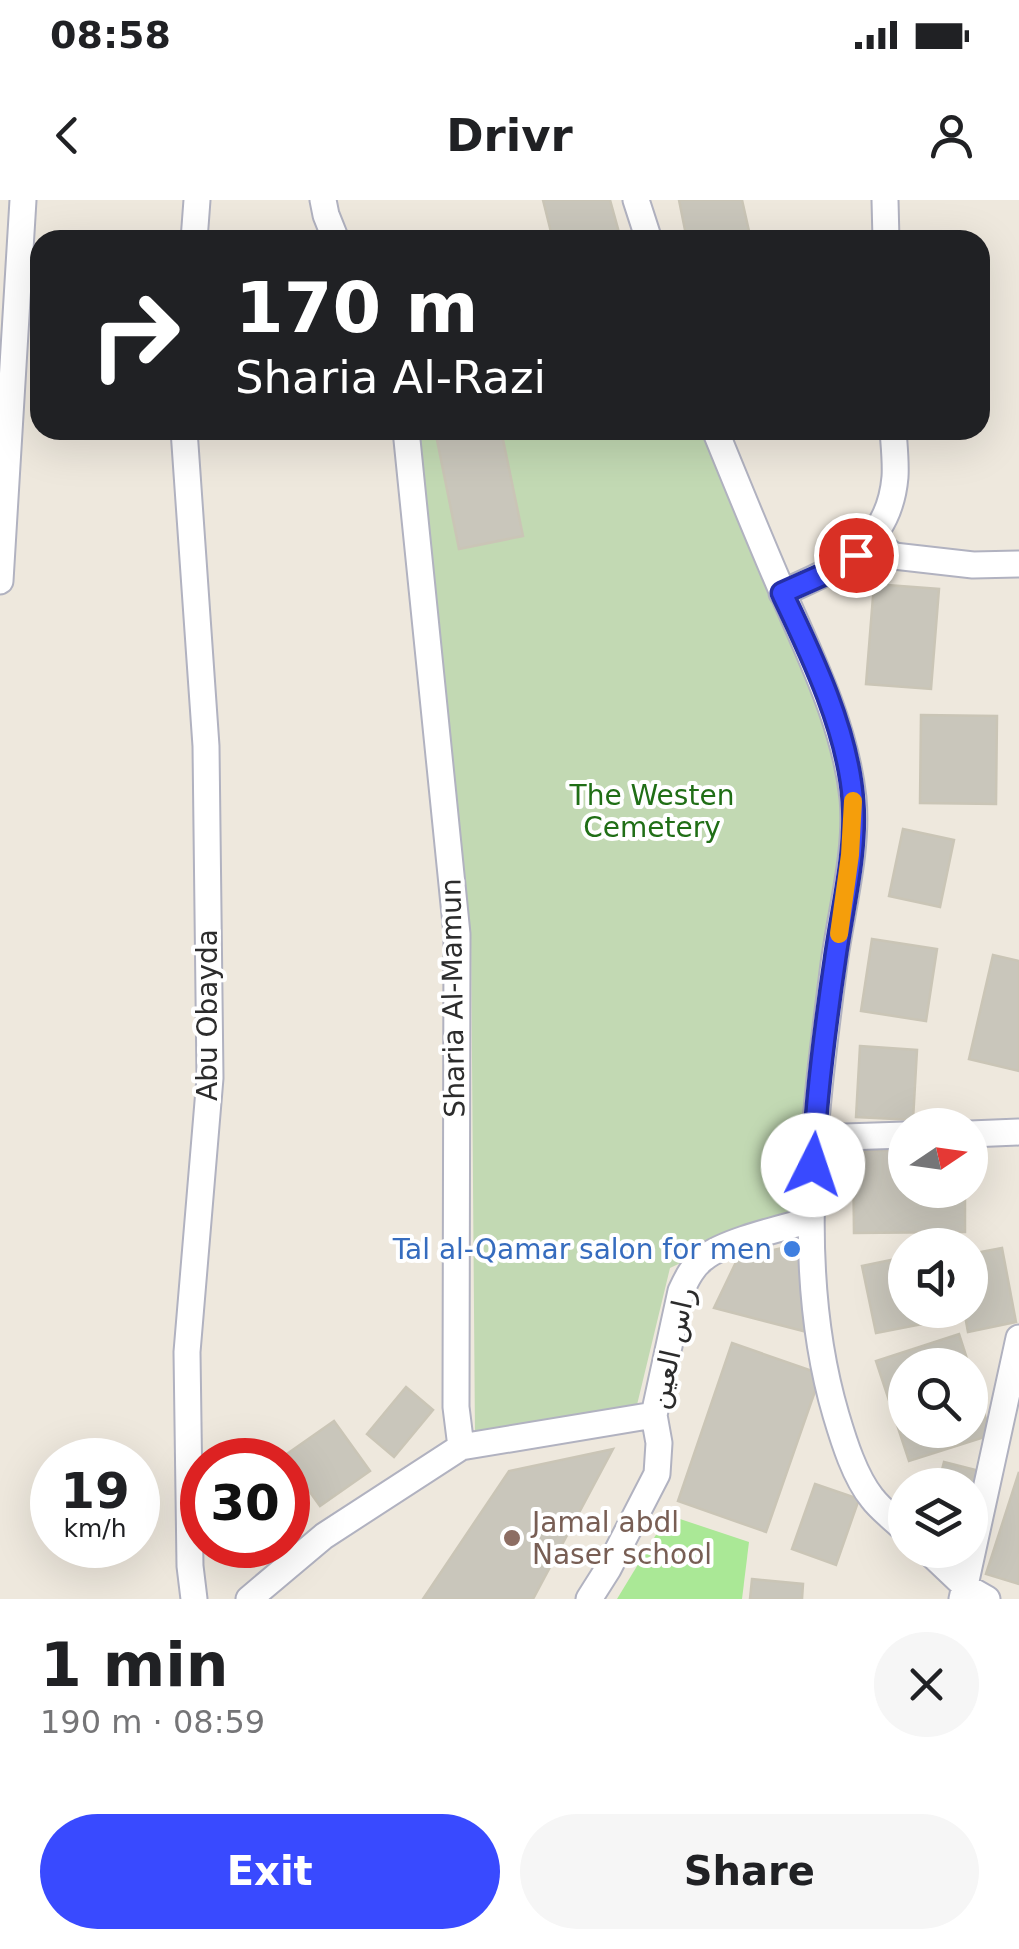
<!DOCTYPE html>
<meta charset="utf-8">
<style>
:root{--surface:#fff;--page:#f6f6f6;--text:#202124;--muted:#757577;--accent:#394aff}
body{margin:0;font-family:"DejaVu Sans","Noto Naskh Arabic",sans-serif;background:var(--page);color:var(--text);height:100vh;display:flex;flex-direction:column;font-size:38px;white-space:nowrap}
*{box-sizing:border-box;margin:0}
p{font-size:32px;color:var(--muted)}
.icon{flex:none;width:55px;height:55px;fill:none;stroke:currentColor;stroke-width:2;stroke-linecap:round;stroke-linejoin:round}
.map{position:relative;height:1399px;overflow:hidden}
.sheet{display:flex;flex-direction:column;background:var(--surface);flex:1}
.sheet>*{flex:none}
.banner{position:absolute;left:30px;top:30px;width:960px;height:210px;border-radius:30px;box-shadow:0 10px 40px #0002;background:#202124;color:#fff;overflow:hidden}
.needle{width:65px;rotate:77deg}
.controls{position:absolute;left:888px;top:908px;display:grid;gap:20px}
.controls a{display:grid;place-items:center;width:100px;height:100px;border-radius:50%;background:var(--surface);box-shadow:0 10px 40px #0002;font-size:50px}
.speed{position:absolute;left:30px;top:1238px;display:flex;gap:20px;font-size:50px;font-weight:700;text-align:center}
.speed>*{display:grid;place-content:center;width:130px;height:130px;border-radius:50%;background:var(--surface);box-shadow:0 10px 40px #0002;line-height:1}
.speed small{font-size:25px;font-weight:400}
.speed .limit{border:15px solid #d22;background:#fff;color:#111}
.pin{position:absolute;display:grid;place-items:center;width:85px;height:85px;color:#fff;margin:-42px;border:5px solid #fff;border-radius:50%;box-shadow:0 2px 10px #0007}
.me{position:absolute;width:110px;margin:-55px;rotate:4deg;stroke-linejoin:round;filter:drop-shadow(0 0 8px #0008)}
.turn{display:flex;align-items:center;gap:35px;height:210px;padding:0 40px;font-size:45px}
.turn .icon{width:130px;height:130px;stroke-width:2.5}
.turn b{display:block;font-size:70px;line-height:85px}
.round{display:grid;place-items:center;flex:none;width:105px;height:105px;border-radius:52px;background:var(--page)}
.headline{display:flex;align-items:center;justify-content:space-between;height:170px;padding:0 40px}
h1{font-size:60px;font-weight:600;line-height:75px}
.button{display:flex;gap:20px;margin-top:auto;padding:20px 40px}
.button a{flex:1;height:115px;border-radius:60px;background:var(--accent);color:#fff;font-size:40px;font-weight:600;line-height:115px;text-align:center}
.button a+a{background:var(--page);color:var(--text)}
.status{display:flex;justify-content:space-between;align-items:center;height:70px;padding:0 50px;background:var(--surface);direction:ltr}
.status svg{height:28px;fill:currentColor}
header{display:flex;justify-content:space-between;align-items:center;height:130px;padding:0 40px;background:var(--surface);font-size:45px;font-weight:600}
.map>svg:first-child{display:block}
.green{fill:#aae896}
.cemetery{fill:#c2d9b3}
.building{fill:#c9c6bb;stroke:#cac5b6;stroke-width:2.5}
.lines{fill:none;stroke-linecap:round;stroke-linejoin:round}
.street-casing{stroke:#b1b2c0;stroke-width:29}
.street{stroke:#fff;stroke-width:25}
.route-casing{stroke:#2530a6;stroke-width:25}
.route{stroke:#394aff;stroke-width:18}
.slow{stroke:#f59e0b;stroke-width:18}
.shop-dot{fill:#3f7fe0;stroke:#fff;stroke-width:4}
.education-dot{fill:#8d6e63;stroke:#fff;stroke-width:4}
.labels{text-anchor:middle;dominant-baseline:central;stroke-width:8;stroke-linejoin:round;paint-order:stroke}
.park-label{font-size:28px;fill:#206e16;stroke:#fff}
.street-label{font-size:28px;fill:#2c2c2c;stroke:#fff}
.shop-label{font-size:28px;fill:#366cbe;stroke:#fff;text-anchor:end}
.education-label{font-size:28px;fill:#785e54;stroke:#fff;text-anchor:start}
</style>
<div class="status"><b>08:58</b><svg viewBox="0 0 49 12"><path d="M0 12V9h3v3zM5 12V6h3v6zM10 12V3h3v9zM15 12V0h3v12zM26 1h20v11H26zM47 4h2v5h-2z"/></svg></div>
<header><svg class="icon" aria-label="back" viewBox="0 0 24 24"><path d="M15 5l-7 7 7 7"/></svg>Drivr<svg class="icon" aria-label="person" viewBox="0 0 24 24"><circle cx="12" cy="8" r="4"/><path d="M4 21q1-7 8-7t8 7"/></svg></header>
<div class="map">
<svg width="1019" height="1399" viewBox="0 0 1019 1399">
<rect width="100%" height="100%" fill="#eee8dd"/>
<path class="green" d="M668,1315l81,27 -7,57h-125z"/>
<path class="cemetery" d="M418,230h287l96,220 38,108 5,94 -48,356 -126,60 -34,141 -161,26 -4,-499 -46,-424z"/>
<path class="building" d="M543,0h67l10,36 -17,4h-50z
M679,0h63l9,40h-64z
M458,230h43l22,106 -64,13 -23,-114z
M874,384l65,5 -8,100 -65,-5z
M921,515l76,1 -1,88 -76,-1z
M903,629l51,11 -14,67 -51,-11z
M872,739l65,10 -11,72 -65,-10z
M993,755l26,6v110l-50,-12z
M860,846l57,4 -4,70 -57,-3z
M905,950v40h60v42l-111,1 -1,-82z
M800,1044l11,89 -97,-25 24,-50z
M1002,1048l14,74 -48,10 -4,-22h6v-56z
M905,1057v53h41l2,9 -72,14 -14,-67z
M959,1134l10,31h-64v65h65v-61l21,66 -82,26 -33,-100z
M732,1143l89,31 -55,158 -88,-31z
M406,1187l27,23 -39,47 -27,-23z
M334,1221l36,50 -50,35 -36,-50z
M613,1249l-80,150h-110l86,-128z
M944,1262l43,11 -17,67v-55h-32z
M1019,1272v112l-33,-10z
M815,1284l44,15 -23,66 -44,-16z
M752,1379l51,5 -1,15h-52z"/>
<g class="lines">
<g class="street-casing">
<path id="street" d="M323,0l3,15 10,25
M636,0l13,40
M885,0l1,40
M194,40l3,-40
M184,230l22,316 4,332 -23,274 3,214 4,33
M406,230l51,504 -1,473 5,40
M715,230c22,54 44,108 67,161 29,67 63,134 71,207 5,53 -12,113 -19,166 -19,148 -41,305 2,451 8,27 19,62 36,83 9,12 22,21 33,32
M871,339l23,17 79,9 46,-1
M0,381l23,-381
M782,393c56,-25 107,-46 113,-116 1,-15 -1,-32 -2,-47
M970,934l49,-2
M814,938l91,-3
M927,1350l39,37 21,12
M249,1399l75,-63 137,-89 193,-32
M589,1399l19,-30 49,-95 2,-31 -5,-28 27,-124c6,-13 12,-25 23,-33 21,-17 79,-30 107,-38
M962,1399l57,-261"/>
</g>
<use href="#street" class="street"/>
</g>
<g class="lines">
<g class="route-casing">
<path id="route" d="M813,965c3,-68 12,-137 22,-205 7,-52 22,-106 18,-159 -5,-70 -41,-145 -71,-208l47,-21 27,-17"/>
</g>
<use href="#route" class="route"/>
<path class="slow" d="M839,734l11,-79 3,-54"/>
</g>
<circle class="shop-dot" cx="792" cy="1049" r="10"/>
<circle class="education-dot" cx="512" cy="1338" r="10"/>
<g class="labels">
<g class="park-label">
<text x="652" y="595">The Westen<tspan x="652" dy="32">Cemetery</tspan></text>
</g>
<g class="street-label">
<text transform="translate(453 798) rotate(-91)">Sharia Al-Mamun</text>
<text transform="translate(207 815) rotate(-90)">Abu Obayda</text>
<text transform="translate(672 1148) rotate(-77)">راس العين</text>
</g>
<g class="shop-label">
<text x="772" y="1049">Tal al-Qamar salon for men</text>
</g>
<g class="education-label">
<text x="532" y="1322">Jamal abdl<tspan x="532" dy="32">Naser school</tspan></text>
</g>
</g>
</svg>
<div class="controls">
<a><svg class="needle" viewBox="-14 -14 28 28"><path d="M0-13l5 13h-10z" fill="#e53935"/><path d="M0 13l5-13h-10z" fill="#757577"/></svg></a>
<a><svg class="icon" aria-label="sound" viewBox="0 0 24 24"><path d="M4 9h4l5-4v14l-5-4H4zM17 9q2 3 0 6"/></svg></a>
<a><svg class="icon" aria-label="search" viewBox="0 0 24 24"><circle cx="10" cy="10" r="6"/><path d="M15 15l6 6"/></svg></a>
<a><svg class="icon" aria-label="layers" viewBox="0 0 24 24"><path d="M12 4l9 5-9 5-9-5zM3 14l9 5 9-5"/></svg></a>
</div>
<div class="speed"><div>19<small>km/h</small></div><div class="limit">30</div></div>
<div class="pin" style="left:856px;top:355px;background:#d93025"><svg class="icon" aria-label="arrive" viewBox="0 0 24 24"><path d="M6 21V4h12l-3 4 3 4H6"/></svg></div>
<svg class="me" style="left:813px;top:965px" viewBox="-20 -20 40 40"><circle r="19" fill="#fff"/><path d="M0-13L10 11 0 6-10 11z" fill="#394aff"/></svg>
<div class="banner">
<div class="turn"><svg class="icon" aria-label="right" viewBox="0 0 24 24"><path d="M7 20v-9h11M14 6l5 5-5 5"/></svg><div><b>170 m</b>Sharia Al-Razi</div></div>
</div>
</div>
<section class="sheet">
<div class="headline"><div><h1>1 min</h1><p>190 m · 08:59</p></div><a class="round"><svg class="icon" aria-label="close" viewBox="0 0 24 24"><path d="M6 6l12 12M18 6L6 18"/></svg></a></div>
<div class="button"><a>Exit</a><a>Share</a></div>
</section>
